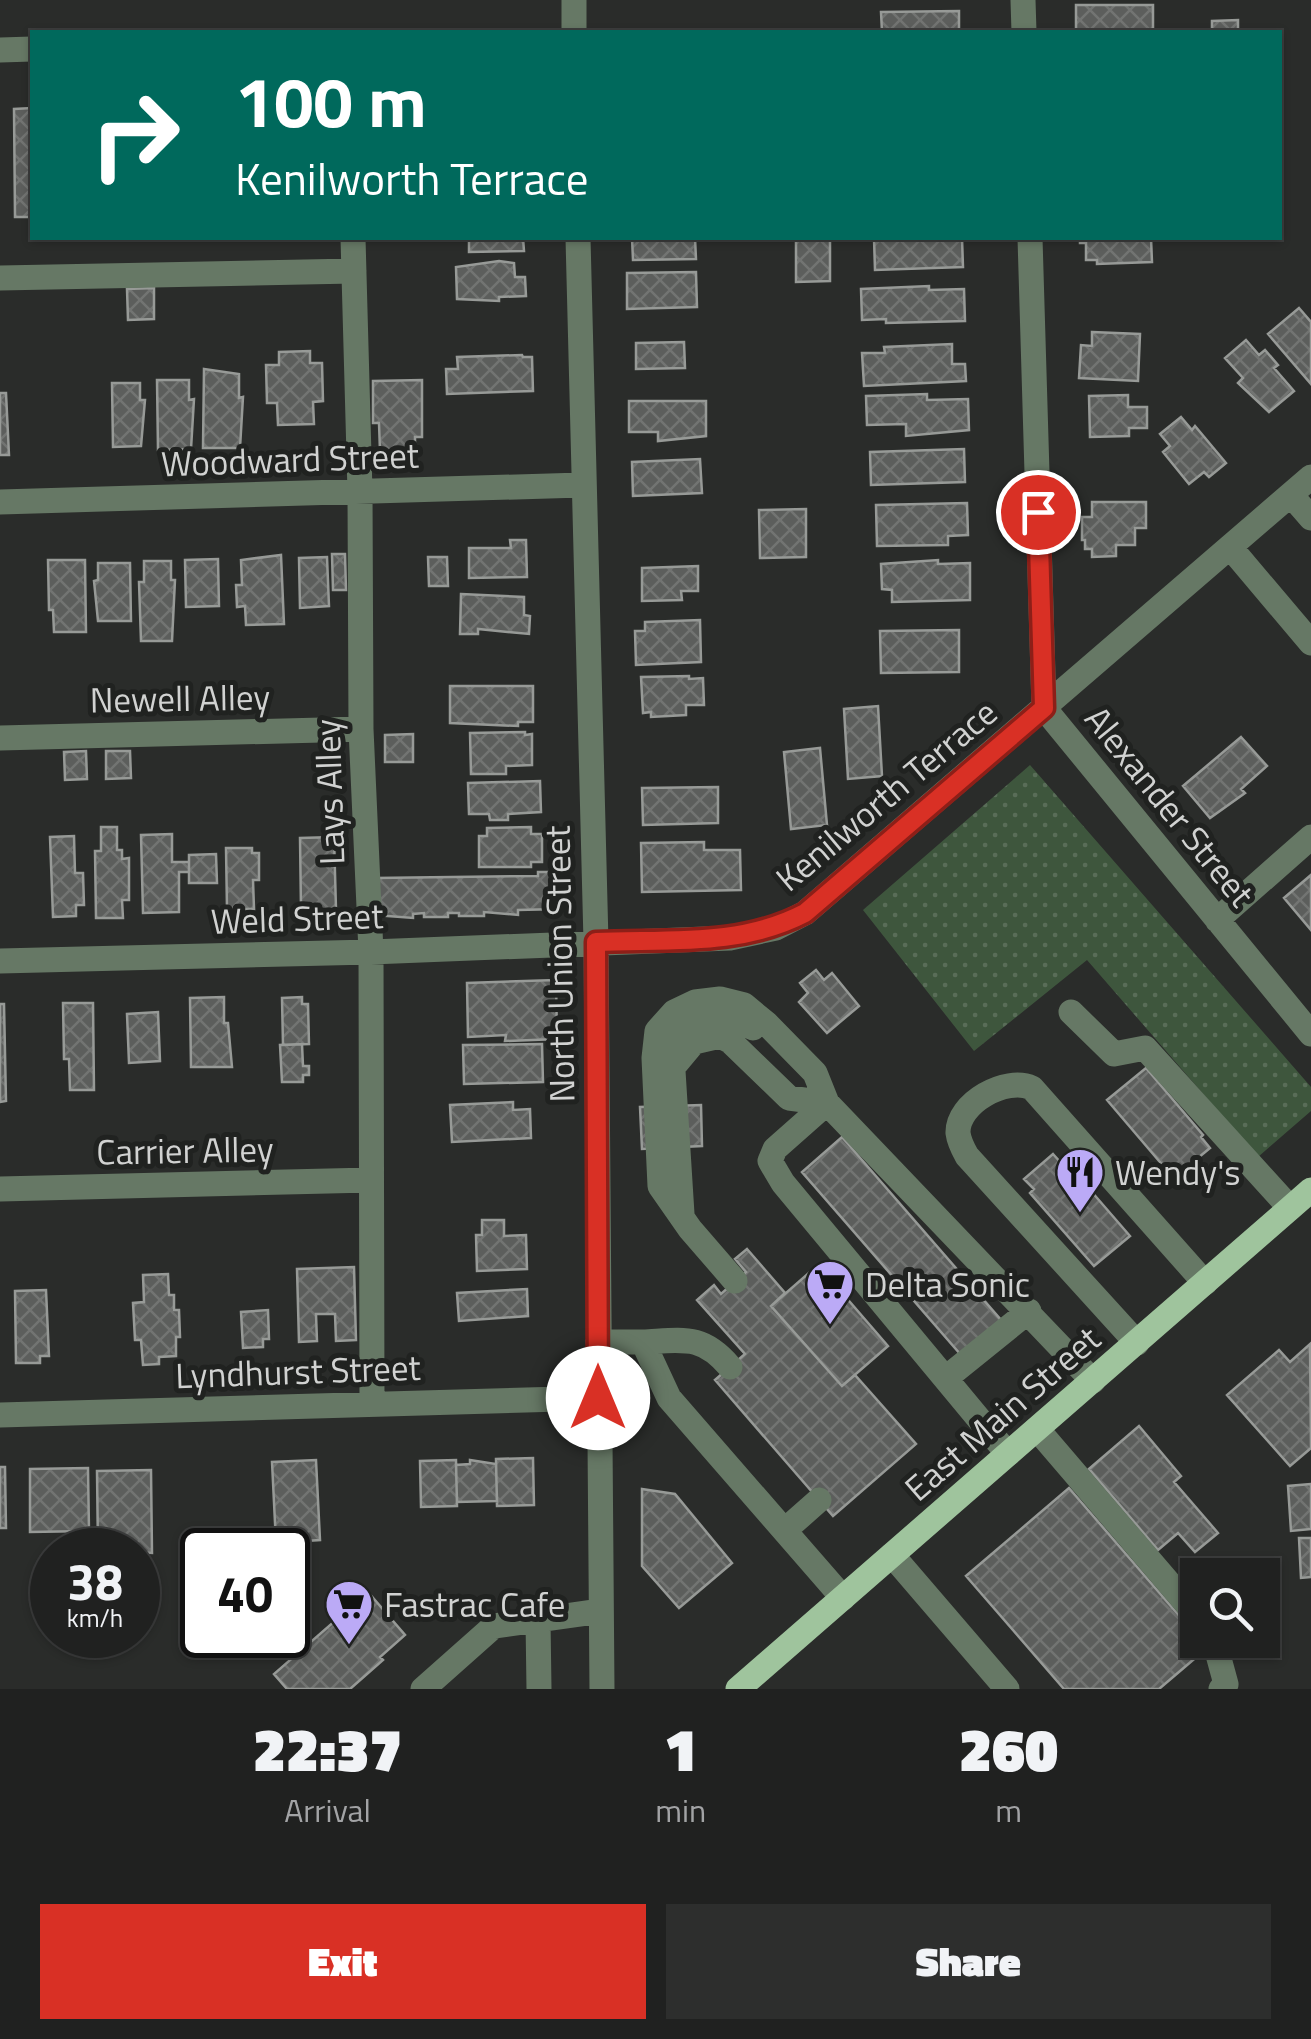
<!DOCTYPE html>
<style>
:root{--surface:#202120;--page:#2d2e2d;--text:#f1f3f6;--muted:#a2a3a5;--line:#3d3e3e;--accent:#d93025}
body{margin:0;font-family:"Titillium Web",sans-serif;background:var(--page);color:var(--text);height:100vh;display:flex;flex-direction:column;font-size:38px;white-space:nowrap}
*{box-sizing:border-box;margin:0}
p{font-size:32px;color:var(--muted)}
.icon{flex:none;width:55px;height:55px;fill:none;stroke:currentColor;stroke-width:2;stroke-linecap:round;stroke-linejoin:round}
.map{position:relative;height:1689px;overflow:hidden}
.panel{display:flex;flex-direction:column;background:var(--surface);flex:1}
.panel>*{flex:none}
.top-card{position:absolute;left:30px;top:30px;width:1252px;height:210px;border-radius:0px;box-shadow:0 2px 8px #0004,0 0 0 2px var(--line);background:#00695c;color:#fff;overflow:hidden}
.tools{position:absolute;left:1180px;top:1558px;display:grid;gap:20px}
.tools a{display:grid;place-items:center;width:100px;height:100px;border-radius:0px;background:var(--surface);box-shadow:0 2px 8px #0004,0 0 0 2px var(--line);font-size:50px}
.speed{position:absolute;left:30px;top:1528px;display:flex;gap:20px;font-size:50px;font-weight:700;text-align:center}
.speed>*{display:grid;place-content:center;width:130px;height:130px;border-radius:50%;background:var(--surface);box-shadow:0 2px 8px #0004,0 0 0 2px var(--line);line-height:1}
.speed small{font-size:25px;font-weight:400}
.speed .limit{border:5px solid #111;border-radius:15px;background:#fff;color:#111}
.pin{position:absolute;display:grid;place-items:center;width:85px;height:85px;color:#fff;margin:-42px;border:5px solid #fff;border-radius:50%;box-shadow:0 2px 10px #0007}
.me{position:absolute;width:110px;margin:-55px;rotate:0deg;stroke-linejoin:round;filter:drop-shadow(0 0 8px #0008)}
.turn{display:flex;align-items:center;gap:35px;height:210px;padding:0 40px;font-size:45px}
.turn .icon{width:130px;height:130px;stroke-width:2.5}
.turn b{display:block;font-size:70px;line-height:85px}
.eta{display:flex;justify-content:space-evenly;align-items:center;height:170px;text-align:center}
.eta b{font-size:60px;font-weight:800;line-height:70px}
.button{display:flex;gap:20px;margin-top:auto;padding:20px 40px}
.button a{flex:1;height:115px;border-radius:0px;background:var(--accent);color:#fff;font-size:40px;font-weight:800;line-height:115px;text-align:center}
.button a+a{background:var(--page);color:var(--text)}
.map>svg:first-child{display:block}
.green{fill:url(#green-dots)}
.building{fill:url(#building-cross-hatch);stroke:#979a97;stroke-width:2.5}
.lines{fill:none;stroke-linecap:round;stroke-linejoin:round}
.minor{stroke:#667865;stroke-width:25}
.major{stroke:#9fc49d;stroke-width:25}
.route-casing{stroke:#8d1f18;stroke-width:25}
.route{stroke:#d93025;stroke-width:18}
.labels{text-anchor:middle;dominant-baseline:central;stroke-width:10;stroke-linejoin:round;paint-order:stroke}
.street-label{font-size:35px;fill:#d1d2d1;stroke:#202220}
.poi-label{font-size:35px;fill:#d1d2d1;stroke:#202220;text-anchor:start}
</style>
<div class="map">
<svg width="1311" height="1689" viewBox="0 0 1311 1689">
<defs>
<pattern id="green-dots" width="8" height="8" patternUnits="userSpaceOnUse" patternTransform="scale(2.5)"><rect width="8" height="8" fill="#3e563d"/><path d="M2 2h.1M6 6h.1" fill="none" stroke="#596d58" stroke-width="1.8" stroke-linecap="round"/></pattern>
<pattern id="building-cross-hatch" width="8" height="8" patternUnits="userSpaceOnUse" patternTransform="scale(2.5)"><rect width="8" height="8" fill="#5c5e5c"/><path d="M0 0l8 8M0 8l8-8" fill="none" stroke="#727472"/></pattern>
</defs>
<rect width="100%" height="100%" fill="#2a2c2a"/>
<path class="green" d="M1030,765l281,322v24l-53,46 -171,-197 -113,91 -111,-141z"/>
<path class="building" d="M1076,5h77v27h-77z
M959,11v21h-77l-1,-20z
M1238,20v12h-26v-11z
M32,108v109h-17l-1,-108z
M469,238h54l1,13 -55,1z
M632,238h63l1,21 -63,1z
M796,238h34v43l-34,1z
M874,238h88l1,29 -88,3z
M1080,238h71l1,24 -55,2v-4h-11v-17h-6z
M499,261l15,2 1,14h10l1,19 -27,1v4l-42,-2 -1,-32z
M696,272l1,35 -70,2v-36z
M929,286v4l35,-1 1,32 -79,2v-4l-24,1 -1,-31z
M154,288v31l-26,1 -1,-31z
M1299,308l12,14v62l-43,-50z
M1092,332l48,2 -2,47 -59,-3 2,-33 11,1z
M1246,340l13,15 6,-5 13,15 -4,3 20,23 -25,21 -31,-29 5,-5 -18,-20z
M684,342l1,26 -49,1v-26z
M952,344v20h13l1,17 -102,5 -2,-33h23l-1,-6z
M310,351v12h12l1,38 -10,1 1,22 -36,1 -1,-22h-10l-1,-38h13v-13z
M522,355l1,2h9l1,34 -86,3 -1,-25h12l-1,-12z
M204,369l35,5v24l4,-1 -3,51h-37z
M157,380h32v20l5,-1 -3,50 -33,1z
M422,380v57h-7v13l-35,1 -1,-28h-6v-42z
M112,383h28v17h5l-4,46 -28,1z
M0,393h6l3,62h-9z
M927,394v6l41,-1 1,31 -63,6v-12l-39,1 -1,-29z
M1128,395v12h19v21h-18v8l-39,1 -1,-41z
M629,401h77v35l-48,5v-9h-29z
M1181,417l11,13 3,-4 31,37 -17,14 -5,-5 -15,12 -26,-32 7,-6 -10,-12z
M964,449l1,33 -94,3 -1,-33z
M700,459l2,34 -69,3 -1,-34z
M1092,502h54v26h-11v17h-19v11l-24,1v-8h-7v-9h-3v-23h10z
M967,503l1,32 -20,1v9l-71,1 -1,-41z
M806,509v48l-46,1 -1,-48z
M510,540h16l1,37 -58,1v-30h42z
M332,554h13l1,36h-13z
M281,555l3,69 -38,1 -1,-19 -8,1 -1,-22h6l-1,-25z
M327,557l2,49 -29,2 -1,-50z
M428,557h19l1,29h-19z
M218,559l1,47 -33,1 -1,-47z
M48,560h37l1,72h-32l-1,-22h-4z
M938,560v4l32,-1v37l-78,2v-12l-10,-1 -1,-25z
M144,561h27v19h4l-3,61h-31l-2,-59h5z
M98,563h32l1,58h-33l-4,-40 4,-1z
M698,566v25h-17l1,9 -40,1v-33z
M461,594l63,3v18l6,1 -1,18 -51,-5v5h-18z
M700,620l1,42 -65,3 -1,-34h10v-9z
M959,630v42l-78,1 -1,-42z
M689,676v3l14,-1 1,27h-18v10l-35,2v-5l-8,1 -2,-36z
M450,686h83v36h-15v4l-68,-3z
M878,706l4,70 -34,3 -4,-70z
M525,732v3l7,-1v31l-26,1v8h-35l-1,-41z
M413,734v28h-28v-27z
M1241,737l26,29 -26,23 4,4 -35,25 -27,-32z
M820,748l7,77 -36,4 -7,-77z
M86,751l1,28 -22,1 -1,-28z
M106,751h24l1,27 -25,1z
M540,781l1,31 -33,2v6h-18l-1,-6h-20l-1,-31z
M718,787v36l-75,2 -1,-37z
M101,827h16v23h5v9l7,-1v42h-7l1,18h-27l-1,-67h6z
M531,827v7h11v28h-11v5h-52v-31h8v-8z
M172,834v28h17v10h-10v40l-36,1 -2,-78z
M74,836l1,37h8l1,32h-8v11l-23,1 -3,-80z
M334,837l2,72h-35l-1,-71z
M704,842v8h36l1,40 -99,2 -1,-49z
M226,848h26v5h7v27h-6l1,29h-27z
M216,854l1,29h-28v-28z
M538,872h17l4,37 -41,1v5l-34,-3v4h-25v-3h-11v4h-24v-4l-11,1v4l-38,-3v-37l163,-2z
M1311,875v55l-27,-32z
M816,970l8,10 8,-7 27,33 -32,27 -28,-31 9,-9 -8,-10z
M556,980l1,59 -52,2 1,-6 -38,2 -1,-54z
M224,997v26h4l4,44h-41l-1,-69z
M302,997v7h6l1,40 -26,1 -1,-47z
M63,1003h30l1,87h-24l-1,-31h-5z
M0,1004h4l2,97 -6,1z
M158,1012l2,49 -31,2 -2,-49z
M302,1044l1,22h6v9h-6v7h-21l-2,-37z
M542,1044l1,38 -79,2 -1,-39z
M1146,1068l57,67 -2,2 9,11 -34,28 -9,-11 -2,3 -58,-68z
M513,1102v8l17,-1 1,29 -79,4 -2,-37z
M701,1105l1,41 -60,3 -2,-42z
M842,1137l159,183 -40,35 -159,-183z
M1053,1154l9,10 3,-3 65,75 -36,30 -64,-73 4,-4 -10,-10z
M482,1220h22v16l22,-1 1,34 -50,2 -1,-36h6z
M747,1249l38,44 -14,13 71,80 13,-11 61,69 -83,72 -118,-136 30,-26 -48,-54 17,-15 7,9 25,-22 -11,-13z
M818,1265l70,81 -46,40 -71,-80z
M354,1267l2,73 -20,1 -1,-27h-19l1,27 -18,1 -2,-73z
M168,1274l1,21h5v15h5l1,27h-4v19l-17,1v7l-16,1 -2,-25h-6l-2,-37 11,-1 -1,-27z
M527,1289l1,27 -69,5 -2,-28z
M46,1290l3,66h-9v7h-24l-1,-72z
M268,1310l1,29h-6v8l-20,1 -2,-36z
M1310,1344l1,104 -21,18 -63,-71 52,-45 11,12z
M1139,1426l42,50 -7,6 44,51 -23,19 -17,-19 -20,17 -69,-81z
M533,1458l1,47 -37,1 -1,-47z
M316,1460l4,80 -44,3 -4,-81z
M456,1460l1,46 -36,1 -1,-46z
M470,1460l26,4 1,37 -40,1 -1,-37 14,-1z
M0,1467h5l1,61h-6z
M88,1468l1,63 -59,1v-63z
M151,1470l1,83 -54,-3 -1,-79z
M1311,1484v45l-20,2 -3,-45z
M1069,1488l138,160 -48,41h-95l-98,-113z
M642,1489l33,5 57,69 -53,45 -37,-42z
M1299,1538h12v39l-10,1z
M368,1592l37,43 -25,22 3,3 -33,29h-63l-13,-15z"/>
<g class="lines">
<path class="minor" d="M574,0v32
M1023,0l1,32
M0,50l32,-1
M353,238l7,254 1,237 10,223 1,452
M578,238l18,704 6,747
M1030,238l14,470 267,326
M0,278l354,-7
M1291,495l20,23
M0,502l582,-17
M1230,547l81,96
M0,738l361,-9
M1217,920l94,-83
M0,961l371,-9 359,-14 46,-10 29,-15 506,-436
M1071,1012l43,42 31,-6 145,160
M674,1066l20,-24 26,-6 10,5 59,57 38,5
M0,1189l371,-9
M682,1214l-10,-159c9,-42 47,-47 81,-27
M735,1281l-45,-52 -30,-43 -6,-128 3,-27 17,-19 21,-10 25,-3 24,6 23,19 48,49 12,30
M598,1342h45l26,56 174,200
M643,1342c40,-2 59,-8 87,25
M1137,1343l-170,-187c-4,-7 -8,-15 -9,-23 -1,-30 48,-57 74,-45l173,195
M946,1378l83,-67
M0,1415l598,-17
M1037,1429l161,188
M1008,1454l-225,-271 -13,-22 5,-12 52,-46 266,278
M785,1530l34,-30
M892,1555l115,134
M538,1620l1,69
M1214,1640l12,44 -5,5
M423,1689l71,-63 107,-15"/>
<path class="major" d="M738,1689l573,-499"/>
</g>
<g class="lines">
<g class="route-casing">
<path id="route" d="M598,1398l-2,-456c72,-3 144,5 209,-29l239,-205 -6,-196"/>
</g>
<use href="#route" class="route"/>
</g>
<defs>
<g id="restaurant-pin" transform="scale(2.5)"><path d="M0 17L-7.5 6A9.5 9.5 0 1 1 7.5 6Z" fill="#bbaaf6" stroke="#202220"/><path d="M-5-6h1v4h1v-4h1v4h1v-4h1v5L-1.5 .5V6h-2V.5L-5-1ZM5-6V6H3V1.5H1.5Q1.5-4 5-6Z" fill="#111"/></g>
<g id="supermarket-pin" transform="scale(2.5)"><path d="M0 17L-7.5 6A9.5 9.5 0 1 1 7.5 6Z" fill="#bbaaf6" stroke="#202220"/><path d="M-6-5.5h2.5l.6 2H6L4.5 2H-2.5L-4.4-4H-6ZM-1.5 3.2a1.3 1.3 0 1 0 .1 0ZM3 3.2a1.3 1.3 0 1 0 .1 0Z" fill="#111"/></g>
</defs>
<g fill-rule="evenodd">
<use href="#restaurant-pin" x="1080" y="1172"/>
<use href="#supermarket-pin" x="830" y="1284"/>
<use href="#supermarket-pin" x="349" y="1604"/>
</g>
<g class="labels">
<g class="street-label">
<text transform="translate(290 459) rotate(-2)">Woodward Street</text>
<text transform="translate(180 698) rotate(-1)">Newell Alley</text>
<text transform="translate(329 792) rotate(-92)">Lays Alley</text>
<text transform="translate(886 795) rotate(-40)">Kenilworth Terrace</text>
<text transform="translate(1170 806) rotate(51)">Alexander Street</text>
<text transform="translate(297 918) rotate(-2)">Weld Street</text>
<text transform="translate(559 964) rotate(-91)">North Union Street</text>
<text transform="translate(185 1150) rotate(-1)">Carrier Alley</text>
<text transform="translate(298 1371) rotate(-2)">Lyndhurst Street</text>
<text transform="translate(1002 1413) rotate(-41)">East Main Street</text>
</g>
<g class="poi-label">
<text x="1115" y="1172">Wendy's</text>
<text x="865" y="1284">Delta Sonic</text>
<text x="384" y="1604">Fastrac Cafe</text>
</g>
</g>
</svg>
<div class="tools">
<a><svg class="icon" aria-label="search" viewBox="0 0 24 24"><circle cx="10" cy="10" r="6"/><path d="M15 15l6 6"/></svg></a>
</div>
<div class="speed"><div>38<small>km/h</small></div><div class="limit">40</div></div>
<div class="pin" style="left:1038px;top:512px;background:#d93025"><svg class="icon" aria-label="arrive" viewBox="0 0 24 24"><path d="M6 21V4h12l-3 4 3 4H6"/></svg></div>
<svg class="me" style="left:598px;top:1398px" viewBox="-20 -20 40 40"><circle r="19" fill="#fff"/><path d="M0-13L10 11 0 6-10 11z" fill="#d93025"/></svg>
<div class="top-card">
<div class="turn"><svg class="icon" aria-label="right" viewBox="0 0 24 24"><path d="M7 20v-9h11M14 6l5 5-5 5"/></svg><div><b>100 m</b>Kenilworth Terrace</div></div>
</div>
</div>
<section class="panel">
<div class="eta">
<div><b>22:37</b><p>Arrival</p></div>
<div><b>1</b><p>min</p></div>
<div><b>260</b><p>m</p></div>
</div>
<div class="button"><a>Exit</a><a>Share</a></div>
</section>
